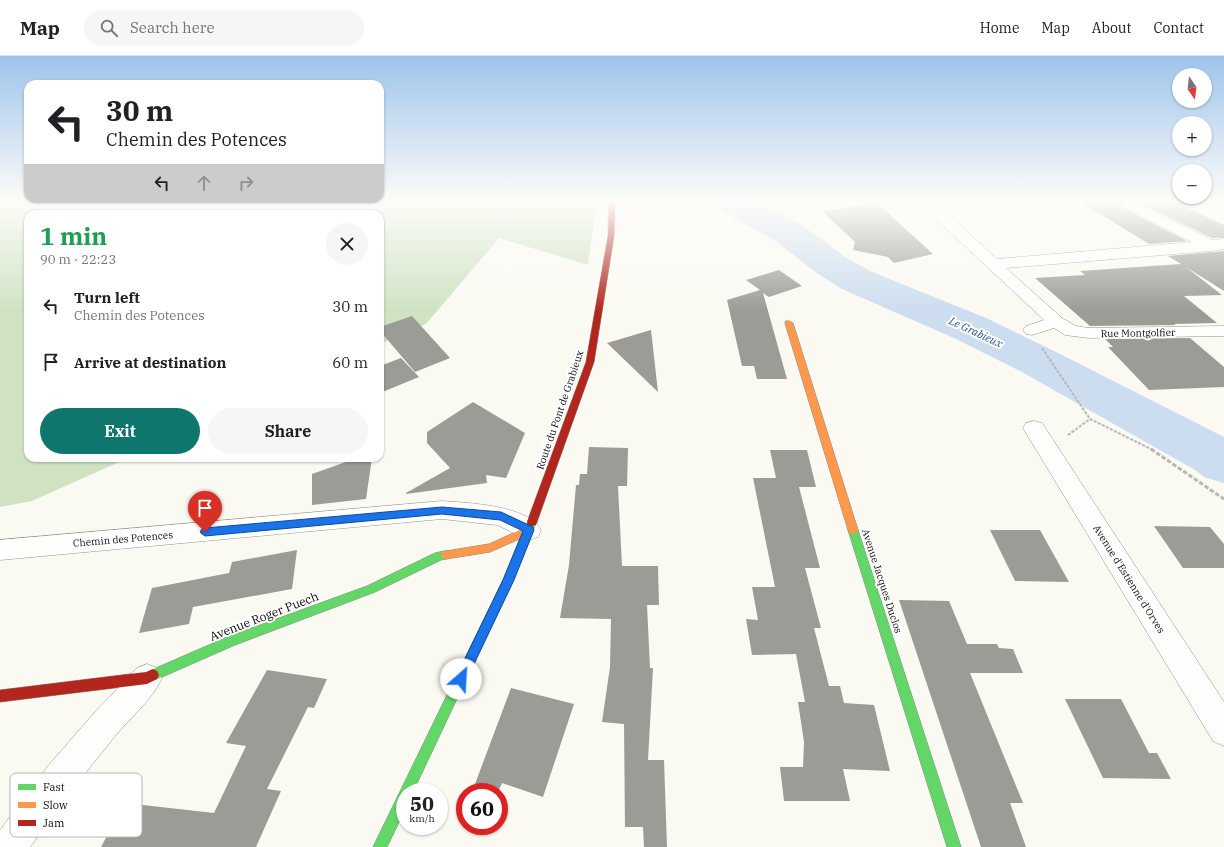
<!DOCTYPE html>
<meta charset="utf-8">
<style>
:root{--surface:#fff;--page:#f6f6f6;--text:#202124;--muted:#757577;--line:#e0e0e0;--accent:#0f766e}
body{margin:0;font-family:"IBM Plex Serif",serif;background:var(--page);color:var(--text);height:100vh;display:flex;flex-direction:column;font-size:15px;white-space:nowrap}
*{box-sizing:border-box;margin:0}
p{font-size:13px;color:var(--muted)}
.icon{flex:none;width:22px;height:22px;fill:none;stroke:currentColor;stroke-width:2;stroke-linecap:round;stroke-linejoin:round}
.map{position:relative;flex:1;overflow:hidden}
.panel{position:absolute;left:24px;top:154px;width:360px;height:252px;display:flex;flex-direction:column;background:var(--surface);border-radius:12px;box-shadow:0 1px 3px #0004}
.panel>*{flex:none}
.guide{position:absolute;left:24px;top:24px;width:360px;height:122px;border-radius:12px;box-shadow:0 1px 3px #0004;background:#fff;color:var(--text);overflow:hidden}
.needle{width:26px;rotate:166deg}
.controls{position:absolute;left:1172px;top:12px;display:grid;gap:8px}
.controls a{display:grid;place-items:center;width:40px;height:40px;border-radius:50%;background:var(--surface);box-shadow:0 1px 3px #0004;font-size:20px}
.speed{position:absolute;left:396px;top:727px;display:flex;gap:8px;font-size:20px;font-weight:700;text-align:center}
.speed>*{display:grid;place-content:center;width:52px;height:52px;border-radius:50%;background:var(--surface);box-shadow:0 1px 3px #0004;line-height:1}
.speed small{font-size:10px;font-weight:400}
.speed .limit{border:6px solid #d22;background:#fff;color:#111}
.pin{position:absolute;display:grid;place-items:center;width:34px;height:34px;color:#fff;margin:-41px -17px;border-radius:50% 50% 50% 0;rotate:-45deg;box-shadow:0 0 4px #0007}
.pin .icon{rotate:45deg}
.me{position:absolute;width:44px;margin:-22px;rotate:26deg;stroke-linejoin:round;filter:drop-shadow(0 0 3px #0008)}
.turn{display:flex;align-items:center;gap:14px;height:84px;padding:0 16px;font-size:18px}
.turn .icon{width:52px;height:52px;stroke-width:2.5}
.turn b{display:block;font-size:28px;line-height:34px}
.lanes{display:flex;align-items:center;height:38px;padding:0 16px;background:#0003;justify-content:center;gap:20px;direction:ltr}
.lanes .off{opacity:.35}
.round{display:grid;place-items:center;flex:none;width:42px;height:42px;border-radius:21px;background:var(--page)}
.overview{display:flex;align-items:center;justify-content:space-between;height:68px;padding:0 16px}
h1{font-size:24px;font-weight:700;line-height:30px;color:#1e9e55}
.primary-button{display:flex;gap:8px;margin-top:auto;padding:8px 16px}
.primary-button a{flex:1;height:46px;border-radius:24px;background:var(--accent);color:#fff;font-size:16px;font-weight:700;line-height:46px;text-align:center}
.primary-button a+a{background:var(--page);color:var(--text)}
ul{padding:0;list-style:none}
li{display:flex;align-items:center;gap:12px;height:56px;padding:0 16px}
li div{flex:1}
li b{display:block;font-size:15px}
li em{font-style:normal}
header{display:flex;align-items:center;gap:24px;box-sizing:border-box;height:56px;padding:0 20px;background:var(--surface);border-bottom:1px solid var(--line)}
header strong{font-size:19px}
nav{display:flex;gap:22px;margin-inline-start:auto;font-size:14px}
.search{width:280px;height:36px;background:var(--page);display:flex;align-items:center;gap:10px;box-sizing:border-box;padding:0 14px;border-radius:22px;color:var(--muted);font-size:15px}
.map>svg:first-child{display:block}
.forest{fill:#cfe3c3}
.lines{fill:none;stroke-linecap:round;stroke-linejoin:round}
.river{fill:#ccddef;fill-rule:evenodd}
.building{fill:#9c9c97}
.street-casing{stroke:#939390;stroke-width:1}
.fast-casing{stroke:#8a8986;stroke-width:1}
.slow-casing{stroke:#8a8986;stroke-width:1}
.jam-casing{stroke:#8a8986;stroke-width:1}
.path-far1{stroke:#b7b7b6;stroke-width:2;stroke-dasharray:3 1.5;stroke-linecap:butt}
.path{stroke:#b7b7b6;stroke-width:3;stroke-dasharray:4.5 2;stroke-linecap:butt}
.street{fill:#fefefd;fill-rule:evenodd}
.fast{fill:#63d668;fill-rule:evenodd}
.slow{fill:#ff974d;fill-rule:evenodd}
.jam{fill:#b3261e;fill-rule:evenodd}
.route{fill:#1a73e8;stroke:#114b97}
.labels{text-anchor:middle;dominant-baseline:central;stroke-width:4;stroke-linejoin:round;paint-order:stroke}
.street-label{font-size:10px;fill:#0c0c0c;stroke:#fff}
.water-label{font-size:11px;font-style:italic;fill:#264e8d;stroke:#fff}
.near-street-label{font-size:12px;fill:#0c0c0c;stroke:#fff}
.key{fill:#fff;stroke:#b6b6b6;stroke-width:1}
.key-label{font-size:11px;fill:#0c0c0c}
</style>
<header>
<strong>Map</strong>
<div class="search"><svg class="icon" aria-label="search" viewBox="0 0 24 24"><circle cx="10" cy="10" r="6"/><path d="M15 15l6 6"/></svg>Search here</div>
<nav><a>Home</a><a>Map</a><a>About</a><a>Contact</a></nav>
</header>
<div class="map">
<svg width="1224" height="791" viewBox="0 0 1224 791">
<rect width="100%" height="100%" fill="#faf9f2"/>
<path class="forest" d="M0,145h597l-9,64 -89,-27 -73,86 -46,20v-130h-352v244h100l-96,43 -32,6z"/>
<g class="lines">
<path class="river" d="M712,145h43l44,22 46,34 25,14 116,47 70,34 168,85v46l-20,-6 -9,-7 -173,-98 -68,-34 -112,-49 -25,-16 -44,-34 -56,-31z"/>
</g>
<path class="building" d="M1079,145h36l2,4 70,36 -38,3z
M1136,145h36l52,24v13h-12z
M877,147l56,51 -39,9 -6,-6 -35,-7 2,-8 -33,-31z
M1224,195v40l-38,-24 36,28 -38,1 33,27 -43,1 2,1 -86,1 -55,-48 50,-3 -5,-4 101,-7 -13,-8z
M779,214l23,16 -33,11 -6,-4 24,86h-30l-3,-13h-12l-15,-66 33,-10 -14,-10z
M412,260l38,42 -35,14 -35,-41v-4z
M651,274l7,62 -51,-49z
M1190,282l34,29v20l-75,3 -41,-43h5l-8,-8z
M401,302l18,19 -39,16v-27z
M473,346l52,31 -19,45 -20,-3 1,8 -81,11v-1l44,-25 -23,-25v-11z
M589,391l39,1 -1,38h-9l4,80h36l1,39h-12l3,63h3l-5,92h16l3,87h-23l-1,-20h-18l-1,-103 -22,-2 8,-55 1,-48 -51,-1 9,-53 7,-80h3l1,-11h7z
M770,394h37l9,37h-17l21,81h-15l16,60h-7l15,58h11l4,17 30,2 16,66 -47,-2 7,32h-66l-4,-34h23l1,-25 -6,-40h7l-9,-48 -44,1 -6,-36 12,1 -6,-33h23l-22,-109h23z
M357,402h15l-6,41 -54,6v-31z
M1154,470l56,1 14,17v24h-41z
M990,474h50l29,52 -54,-1z
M297,494l-5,39 -99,18 -4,17 -50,9 13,-45 77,-15 3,-11z
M899,544l50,1 18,43h30l2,4 14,1 10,24h-53l53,130h-13l16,44h-45z
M267,614l60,9 -13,29 -6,-1 -41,82 14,2 -25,56h-155l24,-44 89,10 32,-67 -20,-3z
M511,632l63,16 -31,93 -41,-14 -4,9h-26z
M1065,643h56l28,54h8l14,26 -68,-1z"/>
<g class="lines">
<g class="street-casing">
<path id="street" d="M914,145h65l-2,3 -5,1 -31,3 56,51 195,-17 -74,-38 -2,-3h17l79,39 12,-1v10l-13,2 -205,17 56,50 14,8 13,2 135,-2v10l-135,2 -24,-3 -11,-7 -22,7 -6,-1 -3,-4 3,-4 18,-6 -120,-112 -8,-4z
M1034,365l8,2 182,279v44l-11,-5 -190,-313 3,-5z
M442,445c26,2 86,4 99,29l-3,7 -9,3 -32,-15 -55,-6 -442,41v-20z
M147,608l10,4 5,10c-10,22 -31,39 -46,57 -30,36 -58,74 -86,112h-30v-17l48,-64 47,-54 42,-44z"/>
</g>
<g class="fast-casing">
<path id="fast" d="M532,462l4,1 1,3 -24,58 -100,212h-8v18l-18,37h-14l130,-267 24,-58 1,-3z
M853,470l4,1 1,3 103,317h-14l-99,-317 1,-3z
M446,495l4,1 1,3 -1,3 -9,2 -66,32 -140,53 -82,36 -4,-2 -2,-4 2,-4 78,-34 140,-51 68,-33z"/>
</g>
<g class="slow-casing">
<path id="slow" d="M786,265h3l4,2 65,207 -1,3 -4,1 -4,-1 -1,-3 -63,-207z
M529,470l4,1 1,3 -1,3 -43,19 -44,7 -4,-1 -1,-3 1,-3 4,-1 43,-7z"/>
</g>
<g class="jam-casing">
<path id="jam" d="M609,145h6l-1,35 -20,126 -57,160 -1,3 -4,1 -4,-1 -1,-3 59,-160 22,-126z
M153,613l4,2 2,4 -2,4 -10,5 -147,18v-12l146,-18z"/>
</g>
<path class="path-far1" d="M1042,292l48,71 63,31
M1068,379l22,-16"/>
<path class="path" d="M1151,393l73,50"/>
<use href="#street" class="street"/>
<use href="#fast" class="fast"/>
<use href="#slow" class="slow"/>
<use href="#jam" class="jam"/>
</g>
<linearGradient id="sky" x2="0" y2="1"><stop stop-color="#9dc4eb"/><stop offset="0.57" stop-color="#fdfcf9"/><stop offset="1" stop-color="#fdfcf9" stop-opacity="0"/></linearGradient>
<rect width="1224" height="255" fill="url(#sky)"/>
<path class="route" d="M442,451l59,5 32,15 1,3 -20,50 -49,103 -4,1 -5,-1 -1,-4 48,-99 20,-49 -23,-11 -58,-6 -237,22 -3,-2 -2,-2 2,-3 3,-1z"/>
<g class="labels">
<g class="street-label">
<text transform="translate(1138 277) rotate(-1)">Rue Montgolfier</text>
<text transform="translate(560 354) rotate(-71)">Route du Pont de Grabieux</text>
<text transform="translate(123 483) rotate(-5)">Chemin des Potences</text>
<text transform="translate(1129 523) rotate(58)">Avenue d'Estienne d'Orves</text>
<text transform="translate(882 525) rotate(72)">Avenue Jacques Duclos</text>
</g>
<g class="water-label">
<text transform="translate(976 276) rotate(25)">Le Grabieux</text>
</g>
<g class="near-street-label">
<text transform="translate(264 560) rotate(-21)">Avenue Roger Puech</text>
</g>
</g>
<rect x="10" y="717" width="132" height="64" rx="6" class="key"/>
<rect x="18" y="728" width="18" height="6" fill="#63d668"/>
<rect x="18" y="746" width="18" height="6" fill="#ff974d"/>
<rect x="18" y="764" width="18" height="6" fill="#b3261e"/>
<g class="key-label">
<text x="43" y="735">Fast</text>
<text x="43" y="753">Slow</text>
<text x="43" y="771">Jam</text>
</g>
</svg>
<div class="controls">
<a><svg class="needle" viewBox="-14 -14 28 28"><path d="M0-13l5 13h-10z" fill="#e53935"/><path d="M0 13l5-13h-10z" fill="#757577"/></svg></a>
<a>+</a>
<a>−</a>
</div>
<div class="speed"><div>50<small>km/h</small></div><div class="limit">60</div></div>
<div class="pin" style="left:205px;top:476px;background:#d93025"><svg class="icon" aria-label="arrive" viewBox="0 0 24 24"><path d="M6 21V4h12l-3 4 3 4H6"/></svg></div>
<svg class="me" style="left:461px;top:623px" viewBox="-20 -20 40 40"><circle r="19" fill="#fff"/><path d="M0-13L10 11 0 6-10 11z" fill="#1a73e8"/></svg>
<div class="guide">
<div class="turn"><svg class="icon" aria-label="left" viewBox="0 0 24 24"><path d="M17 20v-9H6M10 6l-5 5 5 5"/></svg><div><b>30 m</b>Chemin des Potences</div></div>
<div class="lanes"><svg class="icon" aria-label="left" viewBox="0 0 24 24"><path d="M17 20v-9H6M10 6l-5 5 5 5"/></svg><svg class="icon off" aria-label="ahead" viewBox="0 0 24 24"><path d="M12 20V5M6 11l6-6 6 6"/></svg><svg class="icon off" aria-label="right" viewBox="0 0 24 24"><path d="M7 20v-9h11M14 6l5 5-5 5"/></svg></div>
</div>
<section class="panel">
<div class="overview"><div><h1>1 min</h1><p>90 m · 22:23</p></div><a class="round"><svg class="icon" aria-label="close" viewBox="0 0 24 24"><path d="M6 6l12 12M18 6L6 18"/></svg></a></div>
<ul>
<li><svg class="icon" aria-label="left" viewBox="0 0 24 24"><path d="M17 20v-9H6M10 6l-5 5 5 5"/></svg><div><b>Turn left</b><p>Chemin des Potences</p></div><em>30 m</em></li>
<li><svg class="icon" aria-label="arrive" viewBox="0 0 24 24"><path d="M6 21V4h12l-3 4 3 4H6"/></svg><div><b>Arrive at destination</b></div><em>60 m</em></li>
</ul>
<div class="primary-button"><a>Exit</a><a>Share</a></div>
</section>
</div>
